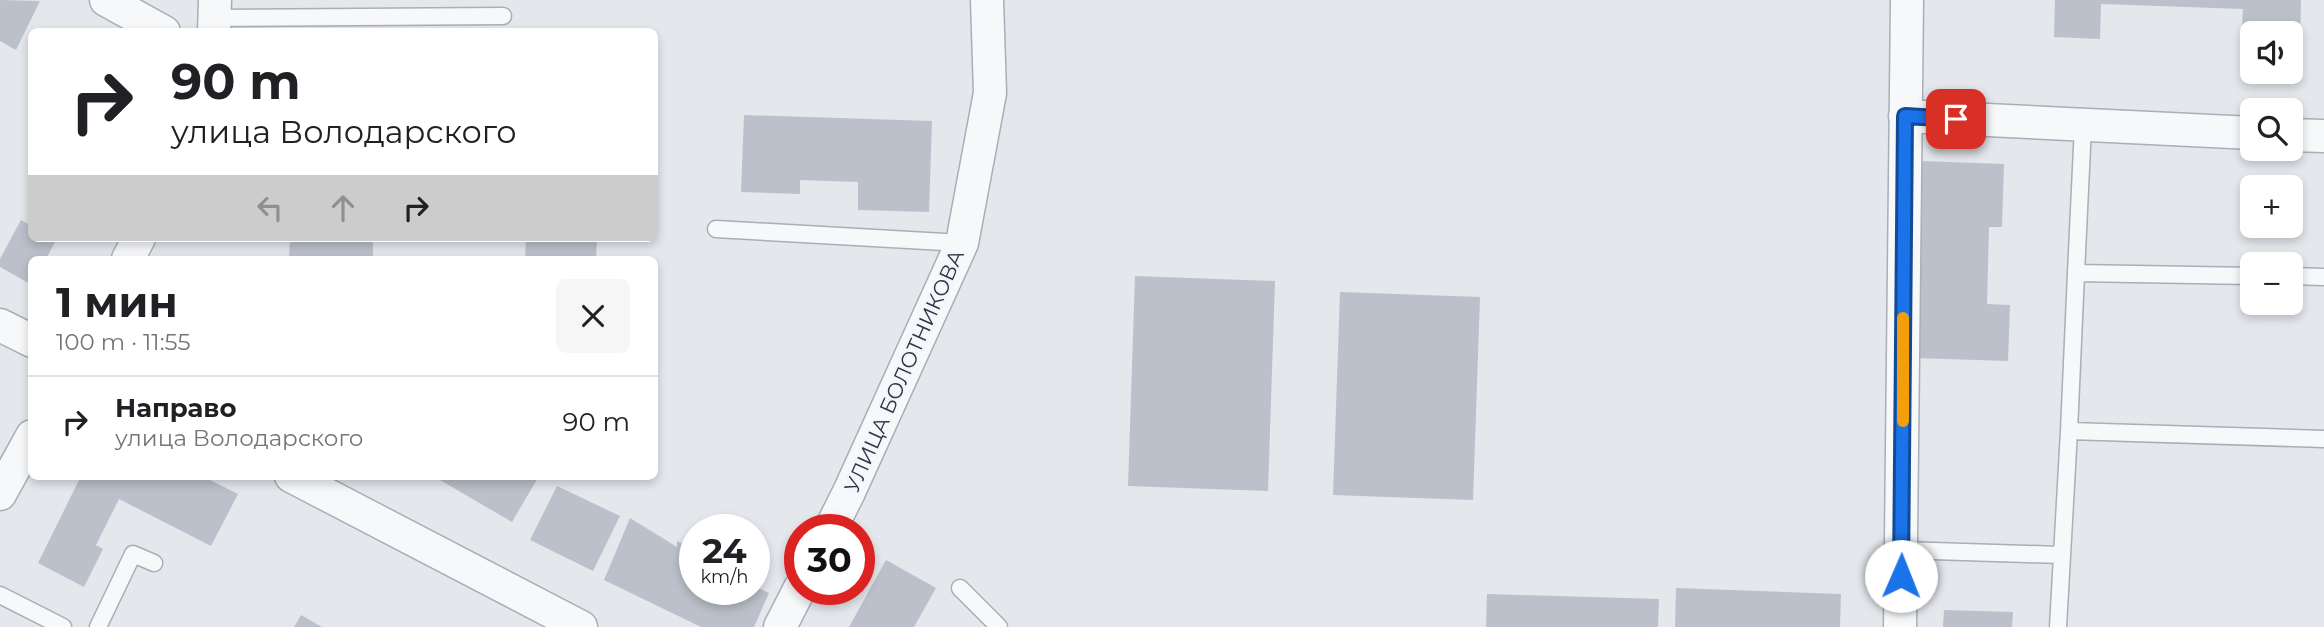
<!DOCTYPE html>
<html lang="ru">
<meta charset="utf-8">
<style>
:root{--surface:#fff;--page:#f6f6f6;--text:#202124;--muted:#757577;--line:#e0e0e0}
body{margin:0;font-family:Montserrat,sans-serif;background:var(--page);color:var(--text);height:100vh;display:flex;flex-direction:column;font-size:26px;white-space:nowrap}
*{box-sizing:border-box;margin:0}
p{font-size:23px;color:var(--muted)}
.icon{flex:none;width:38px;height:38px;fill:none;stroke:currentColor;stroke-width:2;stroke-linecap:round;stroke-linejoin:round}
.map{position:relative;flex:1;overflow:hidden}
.drawer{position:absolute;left:28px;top:256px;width:630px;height:224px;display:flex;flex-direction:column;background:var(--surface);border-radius:10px;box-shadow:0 4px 10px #0003}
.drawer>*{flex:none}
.top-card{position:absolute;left:28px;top:28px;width:630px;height:214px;border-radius:10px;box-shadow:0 4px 10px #0003;background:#fff;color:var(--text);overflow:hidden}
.fabs{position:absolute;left:2240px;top:21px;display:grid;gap:14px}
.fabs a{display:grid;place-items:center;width:63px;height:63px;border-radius:10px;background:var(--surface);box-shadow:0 4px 10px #0003;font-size:35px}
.speed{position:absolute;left:679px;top:514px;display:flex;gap:14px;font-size:35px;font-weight:700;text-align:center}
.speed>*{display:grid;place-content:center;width:91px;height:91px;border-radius:50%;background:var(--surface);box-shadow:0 4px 10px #0003;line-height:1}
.speed small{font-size:18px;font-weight:400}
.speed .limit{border:10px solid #d22;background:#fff;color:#111}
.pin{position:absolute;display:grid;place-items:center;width:60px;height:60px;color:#fff;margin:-30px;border-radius:14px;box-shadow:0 4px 10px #0006}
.me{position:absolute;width:77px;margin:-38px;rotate:1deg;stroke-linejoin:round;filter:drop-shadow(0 0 5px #0008)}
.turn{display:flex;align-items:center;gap:24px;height:147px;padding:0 28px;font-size:32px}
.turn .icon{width:91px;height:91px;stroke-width:2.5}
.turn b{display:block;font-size:49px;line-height:60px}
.lanes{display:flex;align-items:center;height:66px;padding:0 28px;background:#0003;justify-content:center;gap:35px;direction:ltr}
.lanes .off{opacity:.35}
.round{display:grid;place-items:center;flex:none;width:74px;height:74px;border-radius:10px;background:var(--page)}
.head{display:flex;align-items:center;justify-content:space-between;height:119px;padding:0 28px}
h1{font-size:42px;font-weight:700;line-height:52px}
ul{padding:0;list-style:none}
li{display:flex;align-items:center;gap:21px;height:91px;padding:0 28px;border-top:2px solid var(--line)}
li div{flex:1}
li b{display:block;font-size:26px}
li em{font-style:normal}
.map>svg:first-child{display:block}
.building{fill:#bbc0ca}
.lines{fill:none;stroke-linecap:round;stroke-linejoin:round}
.lane-casing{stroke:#a9aeb7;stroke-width:19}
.street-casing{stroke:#a9aeb7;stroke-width:35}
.lane{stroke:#f7f8fa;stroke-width:16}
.street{stroke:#f7f8fa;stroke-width:32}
.route-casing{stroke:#114b97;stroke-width:18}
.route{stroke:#1a73e8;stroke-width:12}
.slow{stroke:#f59e0b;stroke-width:12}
.labels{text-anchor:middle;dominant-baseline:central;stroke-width:5;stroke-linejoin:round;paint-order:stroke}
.street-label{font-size:21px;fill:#2b3445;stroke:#f4f6f9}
</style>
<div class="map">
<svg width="2324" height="627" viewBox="0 0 2324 627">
<rect width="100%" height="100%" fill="#e4e7ec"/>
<path class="building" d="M0,0l40,1 -24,49 -16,-9z
M2055,0h246l-1,46h-9v-13h-39v11h-11l2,-35 -142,-5 -1,35 -46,-2z
M744,115l188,6 -3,91 -71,-2v-28l-58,-2v14l-59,-2z
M1921,161l83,3 -2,63h-13l-2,77 23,1 -2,56 -94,-3z
M21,220l11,6v12h21l3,2 -10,19h-14v26l-32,-18v-8z
M290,238h83v21h-84z
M526,238h71l-1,21h-71z
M1135,276l140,5 -7,210 -140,-5z
M1340,292l140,5 -7,203 -140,-5z
M81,476h121l36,18 -27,52 -92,-47 -23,46 7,4 -19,38 -46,-24z
M433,476h106l-27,46z
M557,486l63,30 -27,55 -63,-31z
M630,518l47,29v-6l18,9v40h59v-4l15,7 -15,34h-53l-97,-47z
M886,560l50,28 -22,39h-65z
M1676,588l165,6 -1,33h-165z
M1487,594l172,5 -1,28h-172z
M1944,610l69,2 -1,15h-69z
M301,615l21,12h-28z"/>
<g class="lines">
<g class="lane-casing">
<path id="lane" d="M215,18l288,-2
M2083,126l-7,147 176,3
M716,229l246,14
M2076,273l-7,158 255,8
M2291,276l33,1
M1902,550l158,5
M960,588l39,39
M0,595l63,32
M98,627l35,-73 21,9
M2058,627l11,-196"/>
</g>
<g class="street-casing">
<path id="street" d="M106,0l58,32
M214,32l1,-32
M1905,116l347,17
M2291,135l33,1
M128,259l11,-21
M0,325l32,16
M291,476l290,151
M0,494l32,-58
M830,530l19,-38 113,-249 28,-150 -3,-93
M780,627l20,-39
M1900,627l7,-627"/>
</g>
<use href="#lane" class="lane"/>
<use href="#street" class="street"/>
</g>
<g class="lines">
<g class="route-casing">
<path id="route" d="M1901,576l4,-460 51,3"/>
</g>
<use href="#route" class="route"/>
<path class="slow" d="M1903,421v-103"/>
</g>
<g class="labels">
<g class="street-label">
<text transform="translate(904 371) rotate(-66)">УЛИЦА БОЛОТНИКОВА</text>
</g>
</g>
</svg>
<div class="fabs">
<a><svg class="icon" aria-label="sound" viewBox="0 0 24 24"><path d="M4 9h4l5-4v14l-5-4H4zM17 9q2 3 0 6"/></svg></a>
<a><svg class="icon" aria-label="search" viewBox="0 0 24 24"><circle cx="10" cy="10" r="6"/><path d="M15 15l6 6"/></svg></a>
<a>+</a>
<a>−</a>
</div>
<div class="speed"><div>24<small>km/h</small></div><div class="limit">30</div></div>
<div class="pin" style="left:1956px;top:119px;background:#d93025"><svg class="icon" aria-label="arrive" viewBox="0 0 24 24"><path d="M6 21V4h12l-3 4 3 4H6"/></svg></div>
<svg class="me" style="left:1901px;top:576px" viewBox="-20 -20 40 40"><circle r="19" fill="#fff"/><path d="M0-13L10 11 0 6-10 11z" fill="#1a73e8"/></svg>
<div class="top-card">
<div class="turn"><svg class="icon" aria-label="right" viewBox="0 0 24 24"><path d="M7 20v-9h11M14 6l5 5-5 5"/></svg><div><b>90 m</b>улица Володарского</div></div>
<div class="lanes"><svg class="icon off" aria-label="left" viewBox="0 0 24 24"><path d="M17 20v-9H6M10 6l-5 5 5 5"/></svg><svg class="icon off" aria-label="ahead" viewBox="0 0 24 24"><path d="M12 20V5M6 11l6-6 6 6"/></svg><svg class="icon" aria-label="right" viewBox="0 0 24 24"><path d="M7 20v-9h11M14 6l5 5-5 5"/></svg></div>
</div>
<section class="drawer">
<div class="head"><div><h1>1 мин</h1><p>100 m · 11:55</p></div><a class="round"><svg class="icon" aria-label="close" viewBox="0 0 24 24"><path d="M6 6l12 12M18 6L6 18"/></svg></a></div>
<ul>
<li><svg class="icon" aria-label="right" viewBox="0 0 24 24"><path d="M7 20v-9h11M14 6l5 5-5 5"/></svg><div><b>Направо</b><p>улица Володарского</p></div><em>90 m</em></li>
</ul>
</section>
</div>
